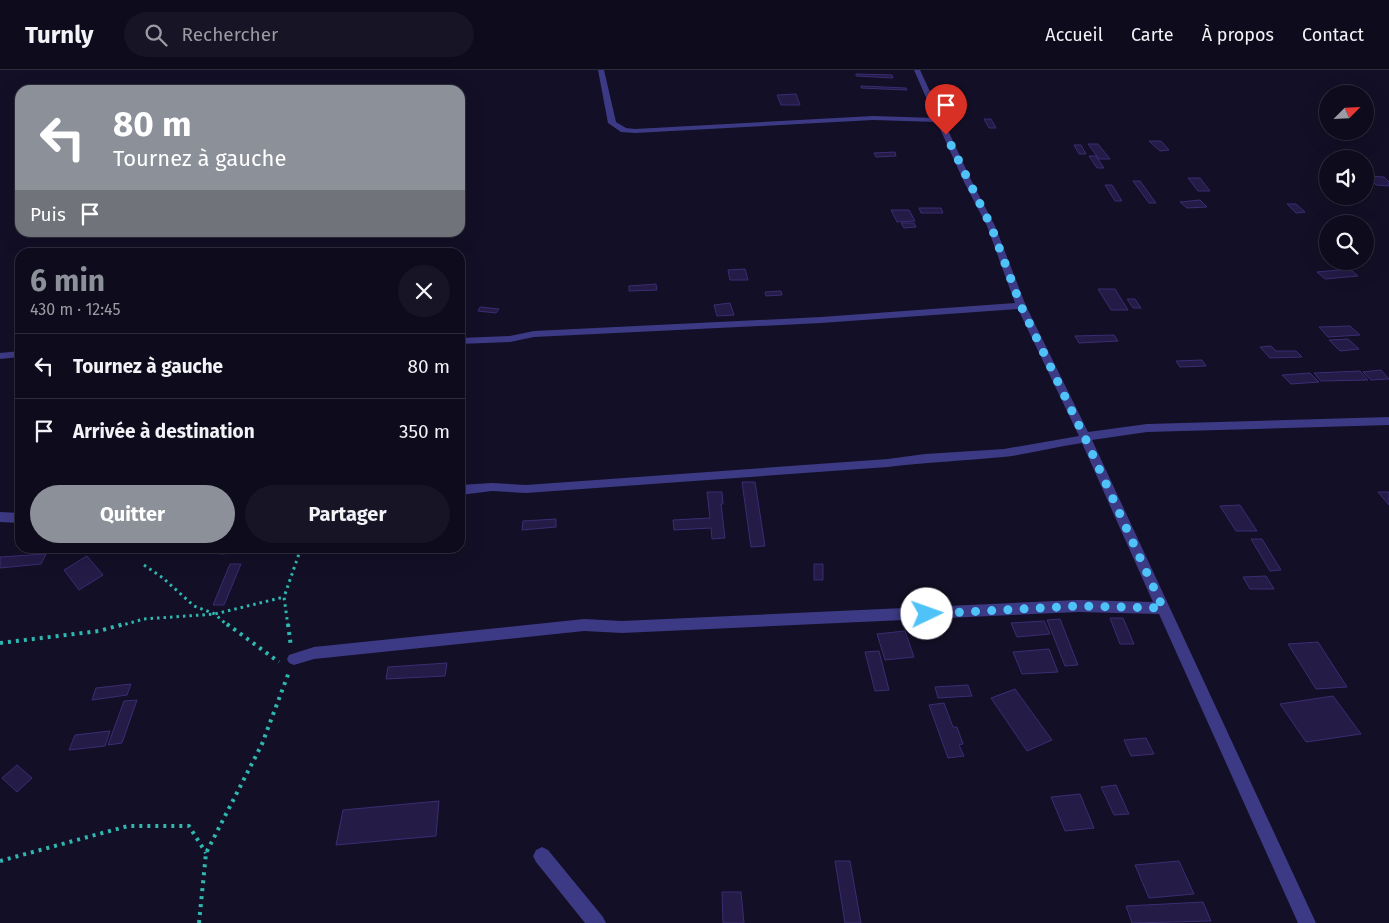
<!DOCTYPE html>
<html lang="fr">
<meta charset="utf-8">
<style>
:root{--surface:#0e0b1c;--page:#171425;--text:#f1f3f6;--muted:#9b9ba3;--line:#2e2b3b;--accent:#8c9099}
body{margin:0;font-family:"Fira Sans",sans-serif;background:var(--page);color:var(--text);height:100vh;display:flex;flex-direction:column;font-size:19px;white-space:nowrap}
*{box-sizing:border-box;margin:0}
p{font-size:16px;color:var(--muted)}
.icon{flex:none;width:28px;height:28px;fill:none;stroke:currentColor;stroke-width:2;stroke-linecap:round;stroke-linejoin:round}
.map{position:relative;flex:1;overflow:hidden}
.drawer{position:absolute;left:15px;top:178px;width:450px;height:305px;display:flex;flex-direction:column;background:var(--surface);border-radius:15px;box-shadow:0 5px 20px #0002,0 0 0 1px var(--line)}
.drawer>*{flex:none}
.guide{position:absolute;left:15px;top:15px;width:450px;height:152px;border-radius:15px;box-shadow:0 5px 20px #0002,0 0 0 1px var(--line);background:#8c9099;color:#fff;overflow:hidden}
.needle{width:32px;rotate:66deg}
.buttons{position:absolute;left:1319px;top:15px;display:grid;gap:10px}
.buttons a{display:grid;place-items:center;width:55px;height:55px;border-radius:50%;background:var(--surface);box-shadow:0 5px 20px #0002,0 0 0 1px var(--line);font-size:25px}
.pin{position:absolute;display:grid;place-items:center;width:42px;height:42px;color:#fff;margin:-51px -21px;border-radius:50% 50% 50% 0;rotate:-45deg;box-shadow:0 0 5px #0007}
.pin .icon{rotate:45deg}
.me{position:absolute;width:55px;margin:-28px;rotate:87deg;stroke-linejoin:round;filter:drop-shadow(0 0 4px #0008)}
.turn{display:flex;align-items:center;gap:18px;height:105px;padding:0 15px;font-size:22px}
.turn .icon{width:65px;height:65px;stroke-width:2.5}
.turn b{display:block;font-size:35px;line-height:42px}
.then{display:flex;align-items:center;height:48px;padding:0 15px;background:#0003;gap:10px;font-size:19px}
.round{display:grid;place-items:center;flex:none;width:52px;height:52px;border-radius:26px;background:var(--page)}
.summary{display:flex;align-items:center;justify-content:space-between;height:85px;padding:0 15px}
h1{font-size:30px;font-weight:700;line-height:38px;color:var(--accent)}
.primary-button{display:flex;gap:10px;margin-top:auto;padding:10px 15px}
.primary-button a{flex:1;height:58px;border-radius:30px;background:var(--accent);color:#fff;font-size:20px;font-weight:700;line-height:58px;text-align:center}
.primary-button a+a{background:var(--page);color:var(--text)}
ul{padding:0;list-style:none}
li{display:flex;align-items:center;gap:15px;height:65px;padding:0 15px;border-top:1px solid var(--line)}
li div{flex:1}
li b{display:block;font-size:19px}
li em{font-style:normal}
header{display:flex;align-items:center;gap:30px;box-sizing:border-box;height:70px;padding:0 25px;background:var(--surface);border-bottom:1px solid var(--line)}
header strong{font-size:24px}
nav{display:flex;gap:28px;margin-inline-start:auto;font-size:18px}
.search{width:350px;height:45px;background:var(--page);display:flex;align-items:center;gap:12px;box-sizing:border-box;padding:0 18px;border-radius:28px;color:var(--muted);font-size:19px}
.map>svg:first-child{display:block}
.building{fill:#241b47;stroke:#3b2d73}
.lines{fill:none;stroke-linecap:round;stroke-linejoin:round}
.path-far1{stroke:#2fb8b0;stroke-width:3;stroke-dasharray:2.5 4;stroke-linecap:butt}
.path{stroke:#2fb8b0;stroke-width:4;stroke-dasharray:3 5;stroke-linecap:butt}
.minor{fill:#3d3a85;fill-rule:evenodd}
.route{stroke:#4fc3f7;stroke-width:9;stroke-dasharray:0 16.2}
</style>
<header>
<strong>Turnly</strong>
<div class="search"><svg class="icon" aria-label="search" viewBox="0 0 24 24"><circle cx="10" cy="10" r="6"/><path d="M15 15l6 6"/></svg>Rechercher</div>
<nav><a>Accueil</a><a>Carte</a><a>À propos</a><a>Contact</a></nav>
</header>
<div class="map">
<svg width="1389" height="853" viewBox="0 0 1389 853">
<rect width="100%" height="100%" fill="#130f26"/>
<path class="building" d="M856,4l36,1 1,3 -37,-2z
M861,16l45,2 1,2 -46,-2z
M796,24l4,11h-19l-4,-10z
M984,49h7l5,9h-7z
M1149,71h12l8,9 -9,1z
M1088,74h10l12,15h-11z
M1074,75h7l5,9h-7z
M895,82l1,4 -20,1 -2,-4z
M1089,86h7l8,12h-7z
M1367,106l17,1 5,5v4l-13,-1z
M1188,108h12l10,13h-12z
M1133,111h7l16,22h-7z
M1105,115h7l10,16h-7z
M1200,130l7,7 -20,1 -7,-6z
M1287,134h9l9,8 -9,1z
M919,138h22l2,5h-22z
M891,140h18l6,11 -18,1z
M901,153h13l2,4 -12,1z
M745,199l3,11h-18l-2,-10z
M1350,199l8,7 -33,3 -8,-7z
M656,214l1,6 -28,1v-5z
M1098,219h17l13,21h-17z
M781,221l1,4 -16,1 -1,-4z
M1127,229h8l6,9h-8z
M730,233l4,12 -17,1 -3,-11z
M480,237l19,2 -3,4 -18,-2z
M1350,256l10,9 -32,2 -9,-10z
M1114,265l4,6 -39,2 -4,-7z
M1348,269l11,10 -19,2 -11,-11z
M1271,276l5,5h20l6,6 -32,1 -10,-11z
M1202,290l4,6 -26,1 -4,-6z
M1381,300l8,9 -18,1 -8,-8z
M1360,301l8,9 -47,1 -7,-8z
M1310,303l9,9 -28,2 -9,-9z
M742,412h13l10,64 -14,1z
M707,422h15l1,12h-2l4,34 -13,1 -1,-11 -37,2 -1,-10 37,-2z
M1378,422h11v13z
M1240,435l17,26h-21l-16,-25z
M556,449v8l-34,3 1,-9z
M1251,469h11l19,31 -11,1z
M223,478h13l-2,5 -13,1z
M46,484l-5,10 -41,4v-11z
M87,486l16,19 -24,15 -15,-20z
M230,494h11l-17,41h-11z
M814,494h9v16h-9z
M1266,506l8,13h-24l-7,-12z
M1110,548h13l11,26h-14z
M1060,549l18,46 -13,1 -18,-46z
M1044,551l6,13 -33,3 -6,-14z
M905,561l9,26 -29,3 -8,-26z
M1318,572l29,45 -31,2 -28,-45z
M1049,579l9,23 -36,2 -9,-22z
M879,581l10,39 -14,1 -10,-39z
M447,593l-2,13 -59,3 2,-12z
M131,614l-4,11 -35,5 4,-12z
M968,615l4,11 -34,2 -3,-11z
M1015,619l37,51 -25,11 -36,-53z
M1333,626l28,38 -55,8 -26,-38z
M137,630l-15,43 -14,2 16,-44z
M944,633l9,24h4l6,17 -4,1 5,11 -16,2 -19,-53z
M110,661l-5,15 -36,4 6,-15z
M1146,668l8,16 -23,2 -7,-16z
M17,695l15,13 -15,14 -15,-14z
M1116,715l13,29 -15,1 -13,-28z
M1080,724l14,34 -29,3 -14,-34z
M439,731l-3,35 -100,9 7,-35z
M835,791h15l11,62h-16z
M1179,791l15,33 -45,4 -14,-33z
M722,822h19l3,31h-21z
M1203,832l8,19 -79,2 -6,-17z"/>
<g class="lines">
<path class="path-far1" d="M144,495l19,13 31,28 21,8 13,12
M119,556l25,-7 71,-5 69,-17
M288,556l-4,-29 16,-46 4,-3"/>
<path class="path" d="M227,554l52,38
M288,554l3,23
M0,573l99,-12 25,-7
M0,791l128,-35h61l17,27
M199,853l7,-70 56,-109 27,-72"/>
<path class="minor" d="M598,0h6l12,52 10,6 9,1 238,-13 62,2 -21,-48h6l52,112 23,44 31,80 62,126 59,-8 242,-7v8l-242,7 -55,8 224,483h-18l-139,-309 -81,-2 -456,21 -38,-2 -270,28 -20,6 -5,-2 -2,-4 2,-4 25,-8 270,-28 38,2 456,-21 75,2 -71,-159c-27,4 -53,11 -79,14 -39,4 -77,5 -115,10l-362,26 -34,-2 -32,4v-10l32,-2 34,2 362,-26 37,-5 79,-5 75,-13 -61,-127 -197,14 -287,14 -24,5 -50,2v-6l50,-2 24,-5 287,-14 194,-14 -28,-77 -23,-44 -27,-60 -64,-2 -238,13 -14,-1 -13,-9z
M20,281v6l-20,2v-6z
M0,442l20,1v10l-20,-1z
M542,777l6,3 55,67 3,6h-21l-49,-61 -3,-6 3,-6z"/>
</g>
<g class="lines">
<path class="route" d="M927,544l151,-8 85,2 -77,-168 -65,-134 -30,-80 -45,-91"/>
</g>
</svg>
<div class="buttons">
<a><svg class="needle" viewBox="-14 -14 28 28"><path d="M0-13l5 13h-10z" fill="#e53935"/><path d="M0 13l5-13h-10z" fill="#9b9ba3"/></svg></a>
<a><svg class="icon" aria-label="sound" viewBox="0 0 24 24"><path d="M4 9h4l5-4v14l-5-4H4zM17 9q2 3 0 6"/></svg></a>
<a><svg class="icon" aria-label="search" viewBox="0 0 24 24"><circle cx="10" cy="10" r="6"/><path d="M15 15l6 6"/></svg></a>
</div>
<div class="pin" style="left:946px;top:65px;background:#d93025"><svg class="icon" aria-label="arrive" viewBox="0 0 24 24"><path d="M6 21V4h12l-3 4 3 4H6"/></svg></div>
<svg class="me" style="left:927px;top:544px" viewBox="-20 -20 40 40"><circle r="19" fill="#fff"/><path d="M0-13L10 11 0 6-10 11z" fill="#4fc3f7"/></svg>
<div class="guide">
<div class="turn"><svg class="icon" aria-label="left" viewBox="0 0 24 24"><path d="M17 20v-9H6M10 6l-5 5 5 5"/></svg><div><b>80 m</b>Tournez à gauche</div></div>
<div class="then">Puis<svg class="icon" aria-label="arrive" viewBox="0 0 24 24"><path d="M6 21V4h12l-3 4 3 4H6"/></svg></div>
</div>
<section class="drawer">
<div class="summary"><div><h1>6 min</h1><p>430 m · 12:45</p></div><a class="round"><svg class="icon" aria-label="close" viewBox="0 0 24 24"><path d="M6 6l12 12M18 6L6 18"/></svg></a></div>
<ul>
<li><svg class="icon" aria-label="left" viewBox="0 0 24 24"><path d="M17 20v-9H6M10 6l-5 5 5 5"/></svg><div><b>Tournez à gauche</b></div><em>80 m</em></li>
<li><svg class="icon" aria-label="arrive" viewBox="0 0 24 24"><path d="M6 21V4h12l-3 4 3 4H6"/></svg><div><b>Arrivée à destination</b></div><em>350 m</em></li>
</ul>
<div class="primary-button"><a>Quitter</a><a>Partager</a></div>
</section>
</div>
